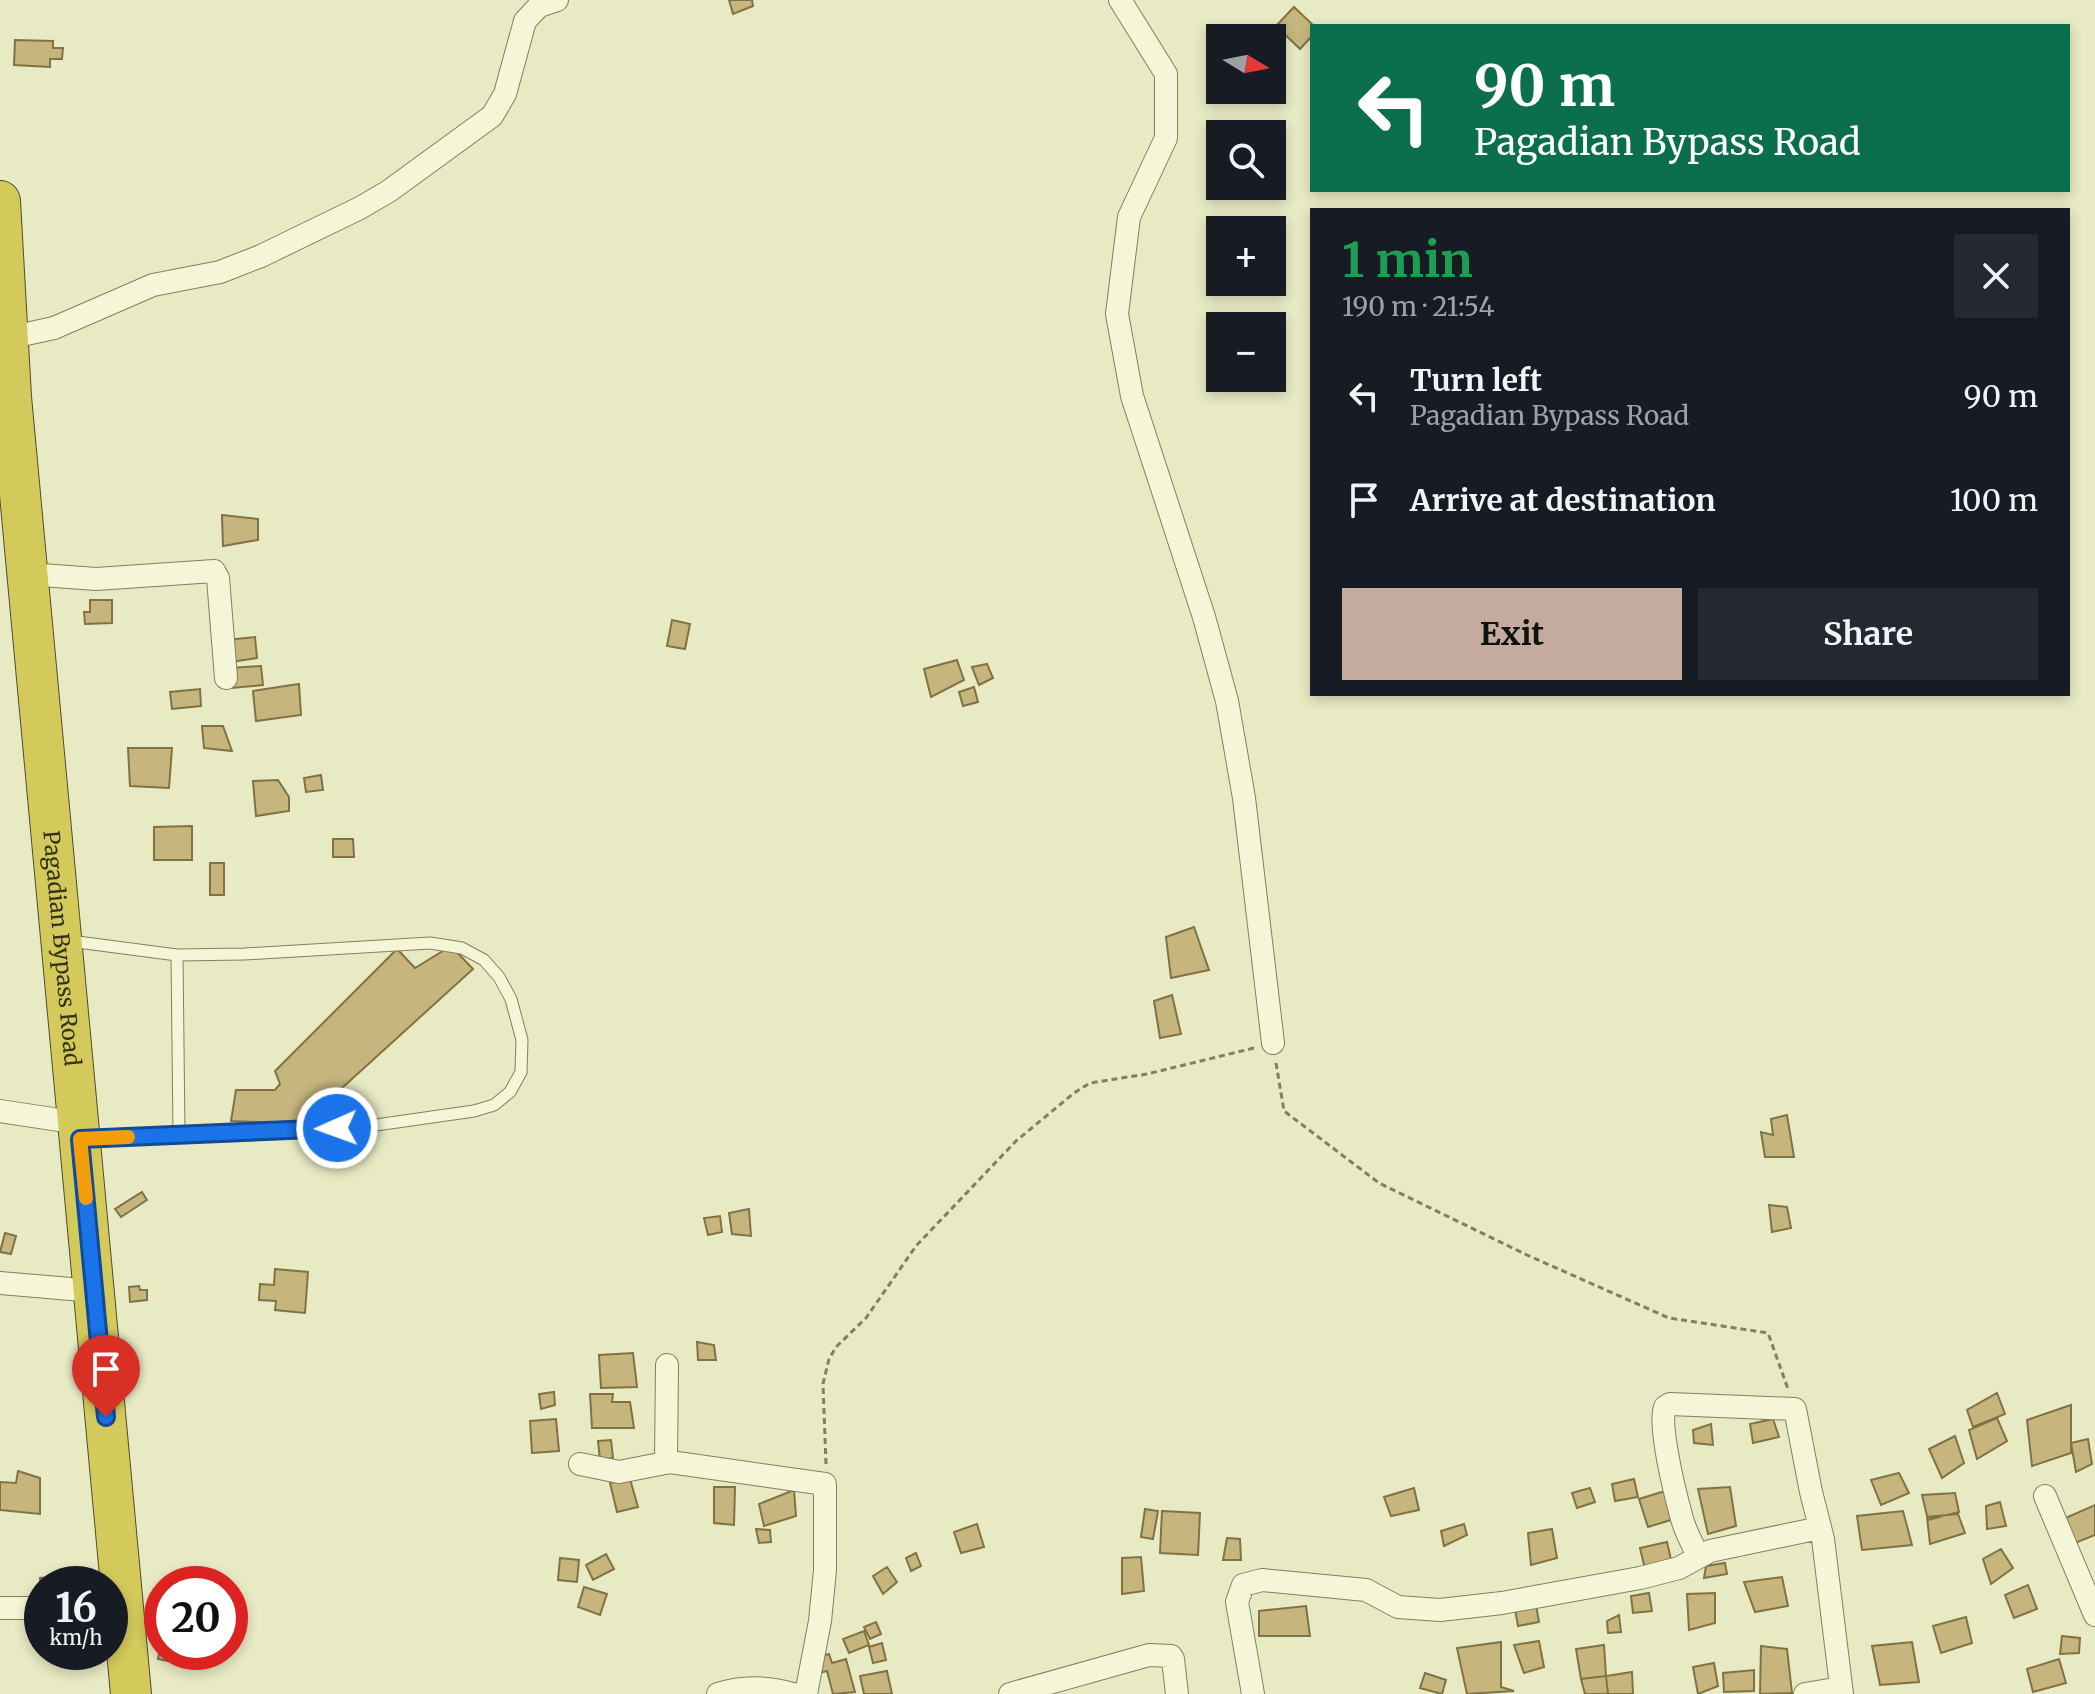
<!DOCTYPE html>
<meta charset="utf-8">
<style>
:root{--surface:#171b24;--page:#242831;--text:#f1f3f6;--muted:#9ea1a6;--accent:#c4ab9d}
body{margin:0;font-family:Merriweather,serif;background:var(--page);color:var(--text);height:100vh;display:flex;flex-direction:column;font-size:30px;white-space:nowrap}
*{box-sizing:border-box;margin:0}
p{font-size:26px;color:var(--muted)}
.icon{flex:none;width:44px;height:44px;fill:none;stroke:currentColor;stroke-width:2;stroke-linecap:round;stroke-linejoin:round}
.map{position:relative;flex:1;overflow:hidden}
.details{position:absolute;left:1310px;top:208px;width:760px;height:488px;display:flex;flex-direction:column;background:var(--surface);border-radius:0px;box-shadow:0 4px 12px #0003}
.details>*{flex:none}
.banner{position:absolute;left:1310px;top:24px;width:760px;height:168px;border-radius:0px;box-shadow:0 4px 12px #0003;background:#0b6e4f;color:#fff;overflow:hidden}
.needle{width:52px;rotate:100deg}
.fabs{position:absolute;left:1206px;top:24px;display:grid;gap:16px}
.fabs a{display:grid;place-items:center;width:80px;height:80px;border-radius:0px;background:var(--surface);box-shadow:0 4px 12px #0003;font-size:40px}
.speed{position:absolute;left:24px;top:1566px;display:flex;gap:16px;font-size:40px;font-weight:700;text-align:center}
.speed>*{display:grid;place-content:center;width:104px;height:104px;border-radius:50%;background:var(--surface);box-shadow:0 4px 12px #0003;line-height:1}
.speed small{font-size:20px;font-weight:400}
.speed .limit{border:12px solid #d22;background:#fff;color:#111}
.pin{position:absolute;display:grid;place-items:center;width:68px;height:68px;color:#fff;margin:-82px -34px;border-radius:50% 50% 50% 0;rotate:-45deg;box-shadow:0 0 8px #0007}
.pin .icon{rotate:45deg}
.me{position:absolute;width:88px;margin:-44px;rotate:268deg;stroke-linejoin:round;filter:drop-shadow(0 0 6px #0008)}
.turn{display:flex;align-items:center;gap:28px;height:168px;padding:0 32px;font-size:36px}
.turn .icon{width:104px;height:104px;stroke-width:2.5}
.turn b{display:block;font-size:56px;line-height:68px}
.round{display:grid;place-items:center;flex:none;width:84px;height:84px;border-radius:0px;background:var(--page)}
.overview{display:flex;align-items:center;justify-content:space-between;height:136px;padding:0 32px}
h1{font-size:48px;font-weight:700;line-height:60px;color:#1e9e55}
.action{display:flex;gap:16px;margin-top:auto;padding:16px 32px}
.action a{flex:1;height:92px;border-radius:0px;background:var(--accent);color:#111;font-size:32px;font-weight:700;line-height:92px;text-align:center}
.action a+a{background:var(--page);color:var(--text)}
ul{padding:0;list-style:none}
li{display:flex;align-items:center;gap:24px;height:104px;padding:0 32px}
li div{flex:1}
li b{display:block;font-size:30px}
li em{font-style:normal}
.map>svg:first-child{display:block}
.building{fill:#c6b67d;stroke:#817244;stroke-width:2}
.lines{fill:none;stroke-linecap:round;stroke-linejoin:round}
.lane-casing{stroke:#847f5c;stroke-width:13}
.street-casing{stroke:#847f5c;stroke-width:24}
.highway-casing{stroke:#524c30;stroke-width:42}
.path{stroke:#847f5c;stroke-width:3;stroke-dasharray:6 4;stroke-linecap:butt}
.lane{stroke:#f4f6d7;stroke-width:11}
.street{stroke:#f4f6d7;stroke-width:22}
.highway{stroke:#d3ca5b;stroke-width:40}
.route-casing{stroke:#114b97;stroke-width:20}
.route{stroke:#1a73e8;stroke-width:14}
.slow{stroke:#f59e0b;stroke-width:14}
.labels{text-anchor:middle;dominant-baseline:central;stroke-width:8;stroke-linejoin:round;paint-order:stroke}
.street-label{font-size:22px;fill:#35311f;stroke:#f0f2d3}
</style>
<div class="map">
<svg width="2095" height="1694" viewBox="0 0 2095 1694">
<rect width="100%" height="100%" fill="#e8eac4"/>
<path class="building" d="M729,0h23l1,6 -20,8z
M1294,7l20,19h-2v10l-12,13 -24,-23z
M15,40l38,1v7h10l-1,11h-12v8l-36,-2z
M222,515l36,4v21l-35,6z
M90,600h22v23l-27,1 -1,-12h6z
M672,620l18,4 -5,25 -18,-3z
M255,637l2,21 -27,4 -3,-22z
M957,660l7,20 -33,17 -7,-28z
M987,664l6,14 -14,7 -7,-18z
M261,666l2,19 -31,3 -1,-20z
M299,684l2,31 -45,6 -3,-30z
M974,687l4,15 -15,4 -4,-14z
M200,689l1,17 -29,3 -2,-17z
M202,726h21l9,25 -28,-3z
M128,748h44l-3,40 -39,-2z
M321,775l2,15 -17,2 -2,-14z
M278,780l11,17v14l-33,5 -3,-35z
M192,826v34h-38v-33z
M333,839h20l1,18h-21z
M210,863h14v32h-14z
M1194,927l15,43 -38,8 -5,-41z
M451,946l22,23 -142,129 -23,26 -77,-3 5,-31h39l5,-6 -5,-13 122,-122 18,19z
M1172,995l9,39 -21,4 -6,-37z
M1787,1115l7,42h-29l-4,-25 12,3 -2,-16z
M142,1192l5,8 -26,17 -6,-8z
M1769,1205l18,2 4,21 -19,4z
M749,1209l2,27 -19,-2 -3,-21z
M720,1216l2,16 -14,3 -4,-17z
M5,1233l11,3 -5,18 -11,-2z
M275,1269l33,3 -3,41 -30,-3 1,-9 -17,-1 1,-16 14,1z
M139,1286l1,4h7v10l-17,2 -1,-15z
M697,1342l17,3 2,15h-18z
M633,1353l4,34 -36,1 -2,-33z
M554,1392l1,13 -14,4 -2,-15z
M1997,1393l8,21 -32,13 -6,-17z
M590,1394h23l-1,8h18l4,26h-42z
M2071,1405v48l-39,13 -5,-46z
M1997,1418l10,23 -30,18 -8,-29z
M556,1419l3,32 -27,2 -2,-32z
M1773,1419l6,18 -26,6 -3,-19z
M1711,1424l2,21 -19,-2 -1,-13z
M1955,1436l9,27 -22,15 -13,-29z
M2088,1439l4,25 -16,8 -5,-29z
M611,1440l2,18 -13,2 -2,-19z
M18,1471l22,7v36l-40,-4v-28l16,1z
M1899,1473l10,20 -28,12 -10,-25z
M630,1479l8,28 -21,5 -7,-29z
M1634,1479l4,18 -23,4 -3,-17z
M714,1487h21l-1,38 -20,-2z
M1730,1487l6,39 -28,8 -10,-45z
M1414,1488l5,22 -28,6 -7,-19z
M1590,1488l5,14 -18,6 -5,-15z
M794,1490l2,26 -32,10 -5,-22z
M1665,1491l9,28 -26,8 -9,-28z
M1955,1493l4,19 -31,8 -6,-25z
M2000,1502l6,24 -19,3 -1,-23z
M2095,1505v30l-25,10 -9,-25z
M1145,1509l13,2 -5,28 -12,-2z
M1162,1511l38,2 -2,42 -38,-2z
M1903,1511l9,34 -50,5 -5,-34z
M1958,1514l7,19 -35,11 -3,-27z
M977,1524l7,23 -23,6 -7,-21z
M1464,1524l3,11 -23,11 -3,-15z
M756,1529l14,1 1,12 -12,1z
M1552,1529l5,29 -26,7 -3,-32z
M1227,1538l13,1 1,21h-18z
M1667,1542l5,22 -27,5 -5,-21z
M2001,1549l12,19 -22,16 -8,-25z
M916,1553l5,13 -10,5 -5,-13z
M606,1554l8,15 -21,11 -7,-15z
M1141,1557l3,34 -22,3v-36z
M560,1558l19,2 -2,22 -19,-2z
M1725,1563l2,11 -23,4 2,-12z
M887,1567l10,15 -14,12 -10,-18z
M76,1575l-2,9h-32v23l-2,-29z
M1782,1577l6,29 -33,6 -11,-30z
M2028,1585l9,24 -23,9 -9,-23z
M584,1587l23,7 -7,21 -22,-8z
M1649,1593l3,18 -19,2 -2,-17z
M1715,1593v30l-26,7 -2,-36z
M1536,1605l3,17 -21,4 -3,-17z
M1306,1606l4,30h-51v-25z
M1619,1615l2,17 -13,1 -1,-12z
M1966,1617l6,26 -31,10 -8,-27z
M876,1622l5,12 -11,5 -6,-12z
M864,1631l5,14 -20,8 -6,-14z
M2062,1636l18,2 -1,15 -19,1z
M162,1638v14h29v3l-14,8 -19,-4z
M1539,1641l5,26 -20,6 -10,-28z
M1501,1642v45l13,4 -47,3 -10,-46z
M1912,1642l7,40 -39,3 -8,-39z
M882,1643l4,17 -13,3 -4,-16z
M1604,1645l2,31 -25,3 -5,-30z
M1761,1646l26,3 5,44 -32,1z
M829,1654l3,9 14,-4 9,33 -22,2 -6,-23 -8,2 -4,-15z
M2059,1659l7,24 -33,9 -6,-23z
M1714,1663l4,23 -20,8 -5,-27z
M1754,1670v21l-30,1 -1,-19z
M887,1671l5,23h-28l-4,-18z
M1632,1672l1,22h-25l-2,-18z
M1425,1673l21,7 -4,14 -22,-6z
M1606,1676l2,18h-23l-4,-15z"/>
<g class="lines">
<g class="lane-casing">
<path id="lane" d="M70,941l107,14 68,-1 185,-11 32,5 22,12 15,17 12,22 11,41 -1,32 -11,20 -16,13 -20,6 -105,15 -283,12
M177,955l2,179"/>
</g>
<g class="street-casing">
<path id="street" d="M1120,0l46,74v64l-37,79 -12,97 15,82 72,221 23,84 17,97 29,245
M8,338l46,-10 99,-43 67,-13 41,-16 99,-48 29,-17 103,-75 13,-22 20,-73 14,-15 18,-6
M28,574l68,5 118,-8 4,7 8,100
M0,1111l79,12
M0,1283l94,8
M666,1463l1,-98
M580,1464l39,8 51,-10 155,22v86l-5,51 -14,73
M2045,1496l50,119
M1698,1556c-6,-13 -14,-27 -17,-41 -6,-22 -23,-90 -16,-108l5,-3 125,5 16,83 12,47 19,155
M0,1608h42
M718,1694c24,-8 51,-7 75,0
M1010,1694l139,-39 22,1 2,3 4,35
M1253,1694l-16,-92 6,-17 19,-5 104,10 32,17 42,3 62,-7 138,-25 39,-10 31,-17 110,-23
M1805,1694l36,-6"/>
</g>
<g class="highway-casing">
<g id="highway">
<path id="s1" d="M0,201l11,196 120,1297"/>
</g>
</g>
<path class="path" d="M1276,1063l8,48 95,72 148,72 142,63 99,15 20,56
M826,1464l-3,-80 6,-25 7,-12 30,-29 50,-72 100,-105 58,-48 16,-10 57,-9 107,-26"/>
<use href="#lane" class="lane"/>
<use href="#street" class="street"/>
<use href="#highway" class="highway"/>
</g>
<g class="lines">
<g class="route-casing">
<path id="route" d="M106,1417l-26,-278 257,-11"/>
</g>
<use href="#route" class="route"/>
<path class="slow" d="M86,1198l-6,-59 48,-2"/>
</g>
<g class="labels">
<g class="street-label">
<text stroke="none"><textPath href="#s1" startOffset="750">Pagadian Bypass Road</textPath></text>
</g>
</g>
</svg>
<div class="fabs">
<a><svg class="needle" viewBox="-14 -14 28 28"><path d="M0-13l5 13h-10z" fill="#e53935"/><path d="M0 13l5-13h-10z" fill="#9ea1a6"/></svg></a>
<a><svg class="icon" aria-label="search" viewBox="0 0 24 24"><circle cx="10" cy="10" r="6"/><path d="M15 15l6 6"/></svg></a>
<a>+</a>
<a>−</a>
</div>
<div class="speed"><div>16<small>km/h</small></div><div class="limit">20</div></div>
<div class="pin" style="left:106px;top:1417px;background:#d93025"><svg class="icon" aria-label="arrive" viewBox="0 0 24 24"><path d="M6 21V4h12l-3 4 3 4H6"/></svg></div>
<svg class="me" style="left:337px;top:1128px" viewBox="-20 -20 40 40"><circle r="17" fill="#1a73e8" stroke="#fff" stroke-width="3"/><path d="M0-11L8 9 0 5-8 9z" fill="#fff"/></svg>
<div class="banner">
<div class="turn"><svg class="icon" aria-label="left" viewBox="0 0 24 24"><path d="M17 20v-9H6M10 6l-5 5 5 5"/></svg><div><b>90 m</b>Pagadian Bypass Road</div></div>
</div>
<section class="details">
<div class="overview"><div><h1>1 min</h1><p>190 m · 21:54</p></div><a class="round"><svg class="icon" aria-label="close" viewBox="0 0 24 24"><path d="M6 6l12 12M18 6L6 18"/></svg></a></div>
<ul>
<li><svg class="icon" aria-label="left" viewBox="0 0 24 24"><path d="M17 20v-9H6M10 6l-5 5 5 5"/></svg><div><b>Turn left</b><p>Pagadian Bypass Road</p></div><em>90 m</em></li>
<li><svg class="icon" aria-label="arrive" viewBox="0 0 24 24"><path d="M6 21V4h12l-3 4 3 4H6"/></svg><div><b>Arrive at destination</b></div><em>100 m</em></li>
</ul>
<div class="action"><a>Exit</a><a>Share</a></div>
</section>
</div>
